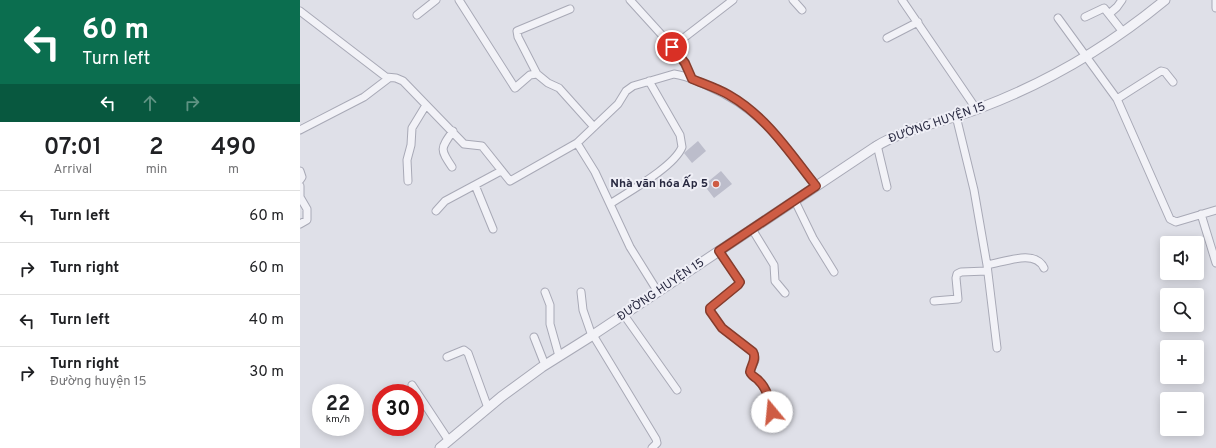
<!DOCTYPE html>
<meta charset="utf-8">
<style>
:root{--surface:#fff;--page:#f6f6f6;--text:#202124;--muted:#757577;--line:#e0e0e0}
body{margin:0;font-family:Overpass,sans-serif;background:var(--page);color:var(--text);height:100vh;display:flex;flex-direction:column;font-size:15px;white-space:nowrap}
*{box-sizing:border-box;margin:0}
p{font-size:13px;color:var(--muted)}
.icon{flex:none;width:22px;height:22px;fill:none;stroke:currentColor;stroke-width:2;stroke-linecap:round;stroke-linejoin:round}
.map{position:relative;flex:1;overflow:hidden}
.sheet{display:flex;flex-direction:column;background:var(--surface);width:300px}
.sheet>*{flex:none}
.hud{background:#0b6e4f;color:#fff;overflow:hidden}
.tools{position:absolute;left:860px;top:236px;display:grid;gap:8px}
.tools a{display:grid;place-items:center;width:44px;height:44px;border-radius:4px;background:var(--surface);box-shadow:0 2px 10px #0003;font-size:20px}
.speed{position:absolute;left:12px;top:384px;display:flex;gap:8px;font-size:20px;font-weight:700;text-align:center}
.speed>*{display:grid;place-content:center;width:52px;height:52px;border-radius:50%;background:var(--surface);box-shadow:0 2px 10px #0003;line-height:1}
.speed small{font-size:10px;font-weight:400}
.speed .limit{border:6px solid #d22;background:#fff;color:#111}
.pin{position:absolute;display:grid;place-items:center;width:34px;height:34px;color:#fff;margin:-17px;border:2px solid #fff;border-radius:50%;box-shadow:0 1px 4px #0007}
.me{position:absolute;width:44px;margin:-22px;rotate:343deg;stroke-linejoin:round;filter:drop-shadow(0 0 3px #0008)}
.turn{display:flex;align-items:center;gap:14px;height:84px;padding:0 16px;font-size:18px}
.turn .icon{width:52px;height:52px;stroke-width:2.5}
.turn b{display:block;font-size:28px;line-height:34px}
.lanes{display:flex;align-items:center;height:38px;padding:0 16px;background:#0003;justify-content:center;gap:20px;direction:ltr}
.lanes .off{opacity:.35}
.eta{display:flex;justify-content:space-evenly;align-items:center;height:68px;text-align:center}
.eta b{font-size:24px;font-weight:600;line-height:28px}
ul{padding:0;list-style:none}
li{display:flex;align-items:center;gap:12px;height:52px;padding:0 16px;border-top:1px solid var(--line)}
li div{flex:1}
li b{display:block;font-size:15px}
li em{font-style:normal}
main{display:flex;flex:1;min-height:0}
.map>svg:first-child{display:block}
.building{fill:#bcbdcb}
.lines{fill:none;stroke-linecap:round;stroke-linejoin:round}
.minor-casing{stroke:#a8a9b6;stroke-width:9}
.tertiary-casing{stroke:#a8a9b6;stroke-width:11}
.minor{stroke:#f2f2f7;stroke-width:7}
.tertiary{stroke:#f2f2f7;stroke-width:9}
.route-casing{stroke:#863c2c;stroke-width:10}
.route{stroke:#ce5c44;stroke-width:7}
.poi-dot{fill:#ce5c44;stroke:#efeff6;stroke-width:1.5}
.labels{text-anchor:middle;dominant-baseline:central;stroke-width:4;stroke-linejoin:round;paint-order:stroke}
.street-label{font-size:12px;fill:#282940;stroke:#efeff6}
.poi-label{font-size:12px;font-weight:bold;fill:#282940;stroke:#efeff6;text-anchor:end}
</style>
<main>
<section class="sheet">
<div class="hud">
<div class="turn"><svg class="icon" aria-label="left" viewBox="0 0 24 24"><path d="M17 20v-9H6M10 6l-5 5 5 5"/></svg><div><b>60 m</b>Turn left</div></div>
<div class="lanes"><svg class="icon" aria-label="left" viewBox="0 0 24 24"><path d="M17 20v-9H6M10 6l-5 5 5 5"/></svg><svg class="icon off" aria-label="ahead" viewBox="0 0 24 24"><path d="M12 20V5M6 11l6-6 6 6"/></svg><svg class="icon off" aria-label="right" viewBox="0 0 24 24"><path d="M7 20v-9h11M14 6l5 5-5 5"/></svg></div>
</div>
<div class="eta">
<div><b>07:01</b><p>Arrival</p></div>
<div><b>2</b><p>min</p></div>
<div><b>490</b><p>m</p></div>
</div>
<ul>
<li><svg class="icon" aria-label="left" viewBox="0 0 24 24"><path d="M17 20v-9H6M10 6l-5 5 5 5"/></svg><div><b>Turn left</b></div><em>60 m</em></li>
<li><svg class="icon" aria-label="right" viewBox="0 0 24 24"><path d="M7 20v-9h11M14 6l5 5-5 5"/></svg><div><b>Turn right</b></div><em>60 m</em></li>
<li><svg class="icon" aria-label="left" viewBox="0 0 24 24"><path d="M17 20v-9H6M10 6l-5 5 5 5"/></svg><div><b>Turn left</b></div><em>40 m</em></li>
<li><svg class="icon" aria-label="right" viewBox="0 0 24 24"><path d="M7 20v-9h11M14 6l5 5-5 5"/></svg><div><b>Turn right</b><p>Đường huyện 15</p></div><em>30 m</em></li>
</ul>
</section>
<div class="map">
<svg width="916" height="448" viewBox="0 0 916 448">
<rect width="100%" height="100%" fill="#dfe0e8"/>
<path class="building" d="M398,141l8,10 -14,12 -8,-10z
M421,171l11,13 -18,14 -10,-13z"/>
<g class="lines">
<g class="minor-casing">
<path id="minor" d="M159,0l56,88 15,-13 7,-1 11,9 11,5 35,39
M330,0l50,55 12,24
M493,0l9,10
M602,0l75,110
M916,0v8
M0,11l86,66 10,1 7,3 61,63 18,2 28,35 67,-38 18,29 35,75 28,45
M809,14l8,-7 5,-7
M117,15l19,-15
M785,17l19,-9 19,24
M758,18l59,81 44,-28 4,1 8,10
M587,38l31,-16
M372,47l61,-47
M237,74l-19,-37 -1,-6 53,-22
M817,99l53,120 6,3 40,-12
M656,116l18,74 13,75 10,83
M0,130l64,-33 25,-19
M277,143l41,-39 8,-13 7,-5 41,-12 5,1c10,2 19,6 29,11 52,22 74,56 108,100
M577,145l10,42
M152,167c-12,-18 -12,-18 1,-36
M0,171l2,6 -2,3
M108,181l-1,-21 4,-15 1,-17 14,-23
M175,185l18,44
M0,186v10
M0,197l7,12v11l-7,4
M495,201l18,37 21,34
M310,204c18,-12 64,-37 72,-57l-2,-12 -31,-54
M136,211l9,-10 56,-30
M901,214l15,49
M452,229l22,36 1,16 10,12
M419,251l21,31 -2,3 -28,23v3l12,17 31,24 2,8 -5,12c2,5 6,5 9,9 8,8 11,21 12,31
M687,265c18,-3 48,-16 57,3
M245,292l5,13v19l9,32
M281,292l2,18 9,26
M634,301l24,-2 -2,-21 1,-4 4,-2 26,-1
M324,315l53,75
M293,335l63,104 1,4 -5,5
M234,337l11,28
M147,357l17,-7 4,3 20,55
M112,385l37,56"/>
</g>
<g class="tertiary-casing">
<path id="tertiary" d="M140,448l61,-51 41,-30 51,-32 282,-188c32,-20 70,-25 105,-39 69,-26 128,-61 185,-108"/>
</g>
<use href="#minor" class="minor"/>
<use href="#tertiary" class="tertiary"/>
</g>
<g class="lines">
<g class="route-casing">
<path id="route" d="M372,47l13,16 7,16c12,5 25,9 37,16 37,21 61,58 87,91l-97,65 21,31 -2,3 -28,23v3l12,17 31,24c4,7 -2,13 -3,20 2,5 6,5 9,9 8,7 11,21 13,31"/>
</g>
<use href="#route" class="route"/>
</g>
<circle class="poi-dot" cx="416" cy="184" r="4"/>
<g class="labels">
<g class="street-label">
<text transform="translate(637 123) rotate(-19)">ĐƯỜNG HUYỆN 15</text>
<text transform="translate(361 290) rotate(-34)">ĐƯỜNG HUYỆN 15</text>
</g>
<g class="poi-label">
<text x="408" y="184">Nhà văn hóa Ấp 5</text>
</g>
</g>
</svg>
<div class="tools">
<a><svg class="icon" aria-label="sound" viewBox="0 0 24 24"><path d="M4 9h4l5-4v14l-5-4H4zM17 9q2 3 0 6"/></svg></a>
<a><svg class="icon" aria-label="search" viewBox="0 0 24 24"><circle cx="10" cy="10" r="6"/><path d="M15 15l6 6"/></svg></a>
<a>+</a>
<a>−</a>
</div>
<div class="speed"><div>22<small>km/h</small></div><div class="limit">30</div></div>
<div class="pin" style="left:372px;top:47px;background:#d93025"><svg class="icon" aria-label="arrive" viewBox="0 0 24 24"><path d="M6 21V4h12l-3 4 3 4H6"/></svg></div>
<svg class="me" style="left:472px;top:412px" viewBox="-20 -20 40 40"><circle r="19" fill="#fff"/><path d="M0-13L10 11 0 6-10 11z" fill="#ce5c44"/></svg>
</div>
</main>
